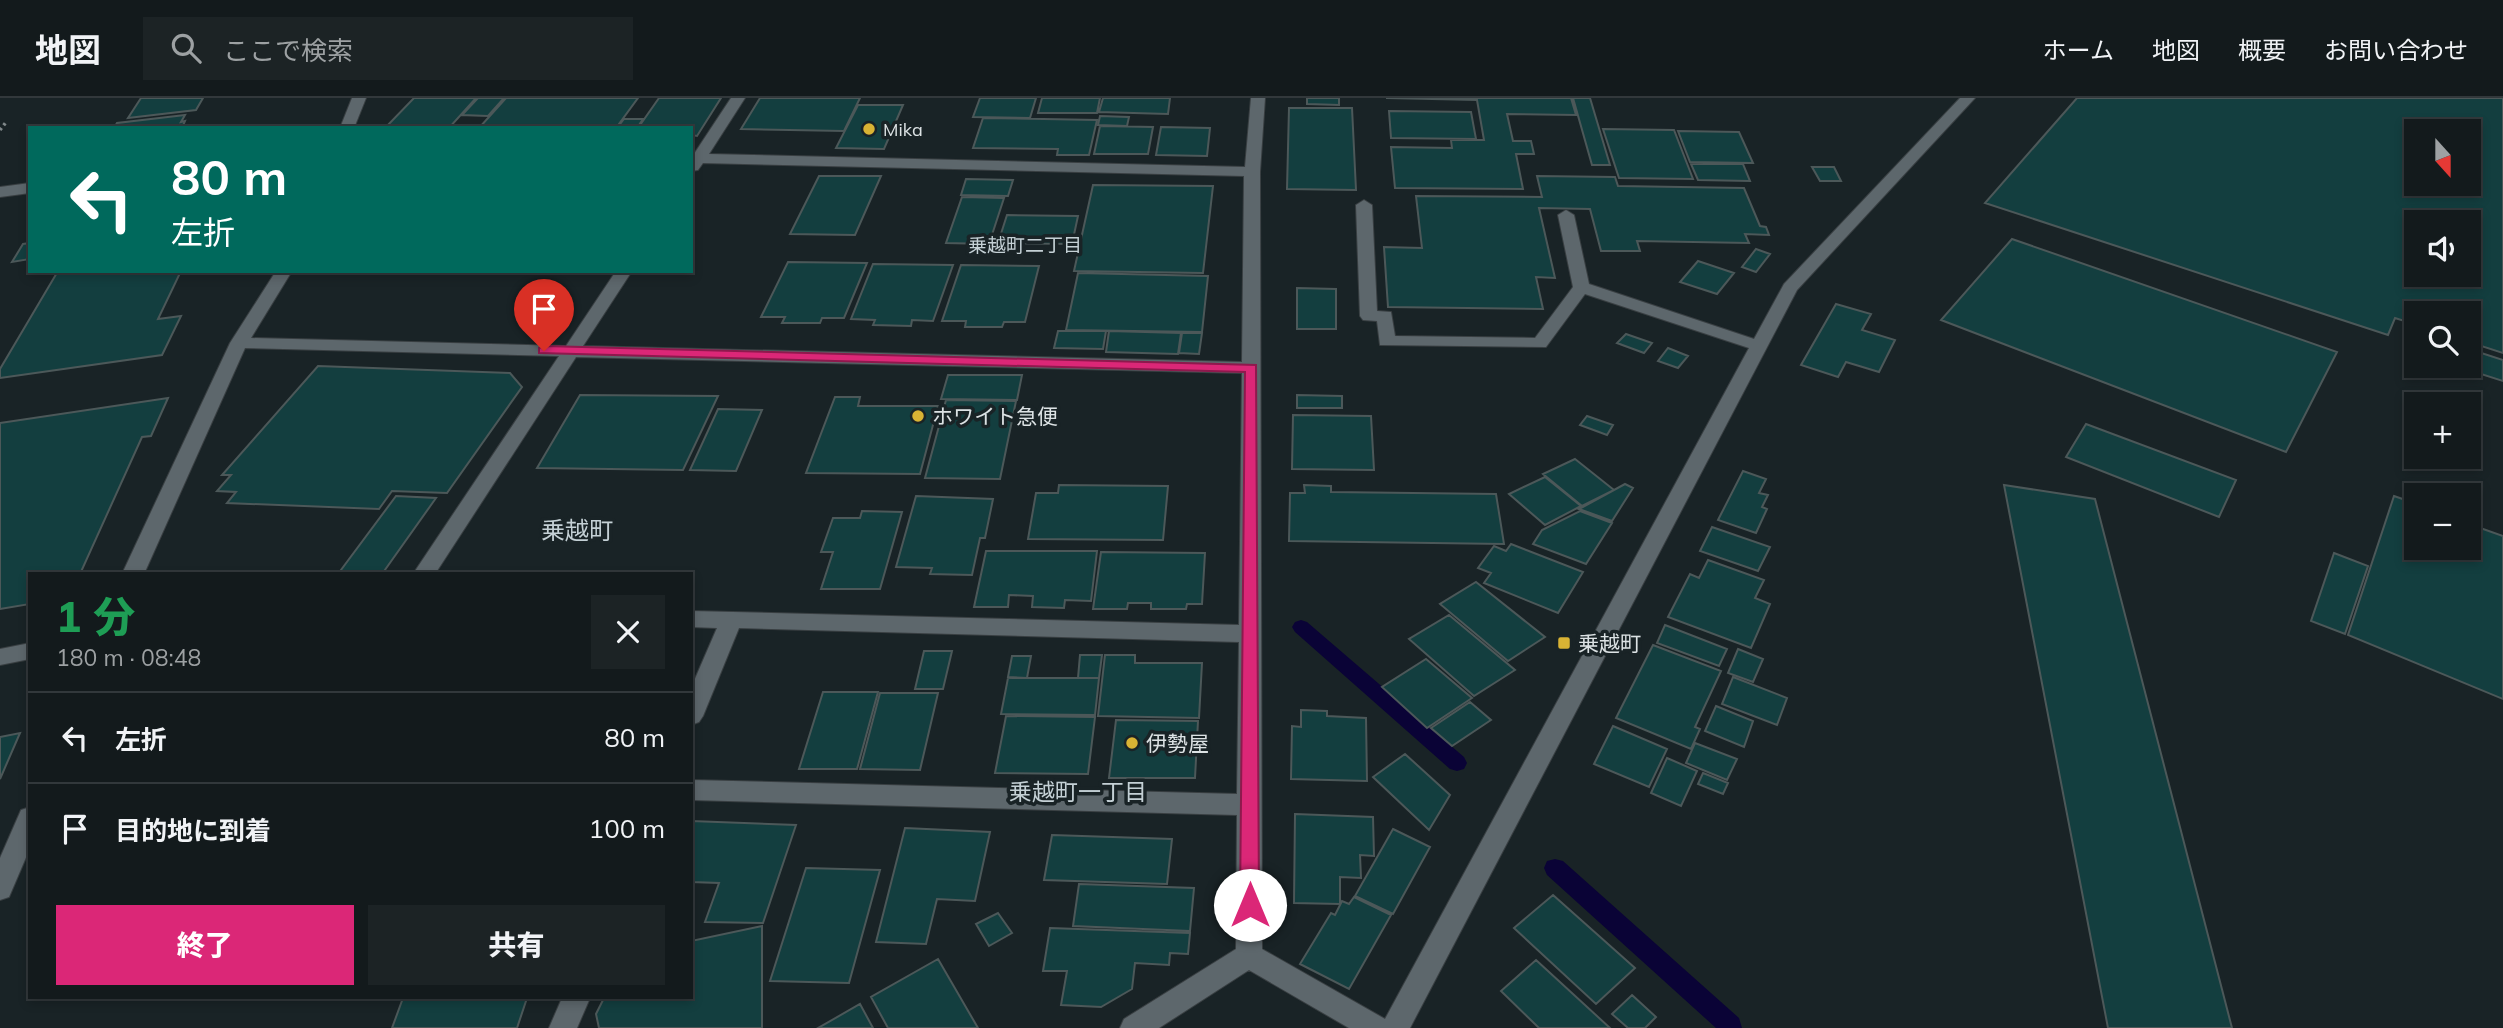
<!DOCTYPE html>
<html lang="ja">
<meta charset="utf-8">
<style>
:root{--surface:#131a1c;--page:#1c2325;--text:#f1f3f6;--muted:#9da1a3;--line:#32383b;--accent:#db2777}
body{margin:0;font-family:Mulish,"Noto Sans JP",sans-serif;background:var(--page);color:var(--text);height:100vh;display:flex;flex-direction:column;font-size:26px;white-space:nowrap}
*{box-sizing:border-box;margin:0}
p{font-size:23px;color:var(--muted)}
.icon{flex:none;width:38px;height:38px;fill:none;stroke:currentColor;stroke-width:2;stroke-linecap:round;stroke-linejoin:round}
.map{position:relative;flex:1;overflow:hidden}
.panel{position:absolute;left:28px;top:474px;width:665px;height:427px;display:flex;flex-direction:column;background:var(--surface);border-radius:0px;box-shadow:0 4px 10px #0003,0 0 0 2px var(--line)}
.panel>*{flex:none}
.top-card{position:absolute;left:28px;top:28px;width:665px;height:147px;border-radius:0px;box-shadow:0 4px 10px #0003,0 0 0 2px var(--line);background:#00695c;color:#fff;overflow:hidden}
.needle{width:46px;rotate:159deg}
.buttons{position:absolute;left:2404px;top:21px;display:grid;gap:14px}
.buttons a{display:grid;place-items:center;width:77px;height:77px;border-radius:0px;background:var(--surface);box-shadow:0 4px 10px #0003,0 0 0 2px var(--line);font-size:35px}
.pin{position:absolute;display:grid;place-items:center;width:60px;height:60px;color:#fff;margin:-72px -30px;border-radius:50% 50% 50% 0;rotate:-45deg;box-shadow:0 0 7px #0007}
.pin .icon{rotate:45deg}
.me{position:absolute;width:77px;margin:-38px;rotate:0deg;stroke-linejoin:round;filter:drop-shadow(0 0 5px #0008)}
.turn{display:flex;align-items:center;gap:24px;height:147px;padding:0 28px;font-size:32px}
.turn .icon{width:91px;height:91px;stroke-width:2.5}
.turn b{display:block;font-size:49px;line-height:60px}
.round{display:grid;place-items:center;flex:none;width:74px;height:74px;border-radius:0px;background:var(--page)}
.summary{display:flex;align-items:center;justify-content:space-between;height:119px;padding:0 28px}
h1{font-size:42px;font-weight:800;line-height:52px;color:#1e9e55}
.button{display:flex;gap:14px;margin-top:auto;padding:14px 28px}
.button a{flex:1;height:80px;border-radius:0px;background:var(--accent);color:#fff;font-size:28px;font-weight:800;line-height:80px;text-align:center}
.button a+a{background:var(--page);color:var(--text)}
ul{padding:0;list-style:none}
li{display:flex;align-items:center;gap:21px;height:91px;padding:0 28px;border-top:2px solid var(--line)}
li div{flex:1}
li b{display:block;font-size:26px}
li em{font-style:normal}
header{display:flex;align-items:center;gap:42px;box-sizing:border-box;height:98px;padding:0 35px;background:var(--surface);border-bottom:2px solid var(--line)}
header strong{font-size:33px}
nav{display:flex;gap:38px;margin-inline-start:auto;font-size:24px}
.search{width:490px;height:63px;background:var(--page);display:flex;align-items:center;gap:18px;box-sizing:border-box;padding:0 24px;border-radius:0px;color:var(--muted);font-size:26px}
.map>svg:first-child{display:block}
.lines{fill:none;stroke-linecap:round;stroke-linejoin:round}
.stream{fill:#0a0336;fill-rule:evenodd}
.building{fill:#133e3f;stroke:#4c5859;stroke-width:2;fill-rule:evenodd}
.minor-casing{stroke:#393f42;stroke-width:2}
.path{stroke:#80888a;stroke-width:3.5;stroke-dasharray:2.5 3.5;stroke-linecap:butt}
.minor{fill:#5d676c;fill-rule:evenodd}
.route{fill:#db2777;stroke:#8e194d;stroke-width:2}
.poi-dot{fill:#d9b334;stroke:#192326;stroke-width:2.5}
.labels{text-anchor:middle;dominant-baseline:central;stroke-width:7;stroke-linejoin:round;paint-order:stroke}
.far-poi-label{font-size:18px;fill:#dce2e4;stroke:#192326;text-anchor:start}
.far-neighbourhood-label{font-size:19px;fill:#c4d0d5;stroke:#192326}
.poi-label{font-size:21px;fill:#dce2e4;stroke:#192326;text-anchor:start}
.neighbourhood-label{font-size:23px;fill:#c4d0d5;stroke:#192326}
.quarter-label{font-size:24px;fill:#c4d0d5;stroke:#192326}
</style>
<header>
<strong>地図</strong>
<div class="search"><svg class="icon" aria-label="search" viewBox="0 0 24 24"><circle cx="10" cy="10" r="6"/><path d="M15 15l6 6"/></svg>ここで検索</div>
<nav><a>ホーム</a><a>地図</a><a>概要</a><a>お問い合わせ</a></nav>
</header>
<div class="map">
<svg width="2503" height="930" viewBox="0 0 2503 930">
<rect width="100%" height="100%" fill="#192326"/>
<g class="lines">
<path class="stream" d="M1301,522l6,2 157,135 3,6 -3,6 -7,2 -7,-2 -155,-137 -3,-5 3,-5z
M1555,761l8,2 176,157 3,10h-26l-169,-153 -3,-7 3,-7z"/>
</g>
<path class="building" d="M141,0h62l-7,12 -68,8z
M414,0h62l-27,30h-64z
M478,0h26l-16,18 -26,-1z
M506,0h132l-22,30h-137z
M659,0h62l-24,38 -6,-1v-7h-53z
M760,0h100l-16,33 -103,-2z
M980,0h56l-6,20 -57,-1z
M1042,0h58l-3,15h-59z
M1103,0h67l-2,16 -69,-2z
M1307,0h32v7l-32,-1z
M1386,0h185l5,17 -69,-1 6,27h18l3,13h-18l7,35 -128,-1 -4,-41 61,1 -1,-8h33l-7,-40z
M1573,0h17l20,67h-18z
M2077,0h426v255l-34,-11v-29h-52v12l-22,-7 -7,17 -403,-132zM2417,33h52v53h-52zM2417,124h52v53h-52z
M858,7h45l-19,44 -48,-1z
M1289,10h63l4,82 -69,-1z
M1389,13l82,1 5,27 -85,-1z
M185,17l-4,7 4,-1 -3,7h-68l3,-5z
M1100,18l29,1 -2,9 -29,-1z
M983,20l114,2 -8,35h-32l1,-6 -85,-1z
M624,21h19l-6,9h-20z
M1100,28l53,1 -5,27h-54z
M1161,29l49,1 -3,28 -51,-1z
M1603,31l71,1 19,49 -74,-1z
M1678,33l61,1 14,31 -63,-1z
M1691,66h52l7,17 -52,-1z
M1812,69h22l7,14h-21z
M819,78h62l-26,59 -65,-1z
M1537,78l78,1 3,9 126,2 16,38 6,1 3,8 -24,-1 4,9 -112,-2 3,10h-39l-11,-42 -51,-1 16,70 -19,-1 7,32 -155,-2 -4,-60 38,1 -6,-52 126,1z
M966,81l47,1 -5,16 -47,-1z
M1093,87l120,1 -10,87 -129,-2z
M962,99l42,1 -15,46 -43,-1z
M1007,117l71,1 -6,28 -74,-1z
M2012,141l325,113 -51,100 -345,-132z
M30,145v16l-18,3 11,-18z
M1756,151l14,5 -14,18 -14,-5z
M1698,163l36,12 -17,21 -37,-12z
M788,164l79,1 -23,55h-22l-2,5h-38l3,-6h-24z
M873,166l80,1 -20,56 -21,-1 -1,6 -38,-1 2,-5 -24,-1z
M961,167l78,1 -14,56h-21l-2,5h-37l1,-6h-24z
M58,173h123l-23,48 23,-3 -19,39 -162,23v-9z
M1078,175l130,3 -6,56 -136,-2z
M1297,190l39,1v40h-39z
M1836,206l35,10 -9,16 33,10 -16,32 -33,-10 -8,15 -37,-12z
M1058,233h48l-3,18 -49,-1z
M1109,233l72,2 -3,21 -72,-2z
M1182,235h20l-3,21 -20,-1z
M1626,236l26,9 -8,10 -27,-10z
M1668,250l20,8 -10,12 -20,-7z
M2469,251l34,11v21l-47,-15h13z
M318,268l192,7 12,14 -75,106 -55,-2 -13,18 -152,-6 9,-11 -19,-1 14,-16h-9z
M948,277h74l-5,25 -76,-1z
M580,297l138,1 -35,74 -146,-2z
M1297,297l45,1v12h-45z
M835,299h25l-2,9h80l-18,68 -114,-1z
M168,300l-17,38 -9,1 -62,137h-50v30l-30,5v-186z
M946,302l70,1 -16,78 -75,-1z
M718,311l44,1 -26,61 -46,-1z
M1293,317l78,1 3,54 -82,-1z
M1587,318l26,9 -6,10 -27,-10z
M2086,326l150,56 -17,37 -153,-60z
M1575,361l39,31 -32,16 -39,-32z
M1743,373l23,8 -7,14 9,2 -6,12 5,2 -11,24 -38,-13z
M1545,379l36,29 -36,19 -36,-31z
M1625,386l8,4 -21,33 -33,-12z
M1059,387l109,1 -5,54 -135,-1 8,-46h22z
M1304,387l27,1v6l165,2 8,50 -215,-3 1,-48h15z
M2004,387l91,14 137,529h-124z
M396,398l40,2 -54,76h-44z
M916,398l77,3 -8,39h-5l-8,37 -42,-1 2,-6 -36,-1z
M2394,398l23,8v44h52v-24l34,12v163l-155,-64z
M862,413l40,1 -22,77h-59l12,-37h-12l12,-34h27z
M1580,413l32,12 -26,41 -53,-20 9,-14z
M1712,429l58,20 -12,24 -58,-20z
M1511,446l72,28 -25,41 -74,-30 7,-10 -13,-5 16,-22 12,5z
M986,453h111l-6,50 -26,-1 -1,8 -32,-1 1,-11 -24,-1 -1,12h-34z
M1101,454l104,1 -3,51h-15l-1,5h-35v-6h-23l-1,6h-34z
M2334,455l34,13 -23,68 -34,-13z
M1708,462l56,20 -9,18 15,6 -19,44 -83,-31 22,-43 9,4z
M1476,484l69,55 -37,24 -68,-57z
M1449,517l66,55 -41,26 -65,-57z
M1665,527l62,24 -8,17 -62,-23z
M1653,547l68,26 -26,56 5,2 -9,20 -75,-31z
M1738,551l25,10 -10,23 -25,-9z
M924,553h28l-9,38h-28z
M1080,557h22l-3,23h-21z
M1105,557h30v8h67l-3,55 -101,-2z
M1012,558h19l-4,22 -19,-1z
M1426,561l46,39 -45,30 -45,-41z
M1733,579l54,21 -10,27 -55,-21z
M1008,580h91l-4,37 -94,-1z
M823,594h55l-21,77h-58z
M880,595h58l-18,77 -60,-1z
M1470,604l21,18 -39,26 -21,-18z
M1716,608l37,15 -9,26 -39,-16z
M1301,612l26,1v5l39,2 1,63 -76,-2 1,-53 9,1z
M1006,618l89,1 -7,57 -93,-1z
M1116,622l82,1 -3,57h-86z
M1613,628l54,23 -18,38 -55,-23z
M20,635l-20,46v-42z
M1695,645l42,16 -10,21 -41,-17z
M1405,656l45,41 -21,35 -56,-53z
M1667,660l30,13 -16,35 -30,-13z
M1703,675l25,10 -5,11 -25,-10z
M1295,716l78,3 1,39 -14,-1 1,23 -21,-1v27l-46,-1z
M691,723l105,4 -33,98 -58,-1 14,-39 -28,-1z
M905,730l85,4 -15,69 -38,-2 -11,45 -50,-2z
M1393,731l37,18 -37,67 -38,-18z
M1052,737l120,4 -5,45 -123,-4z
M806,770l74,2 -31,113 -79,-2z
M1079,786l115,4 -4,43 -117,-5z
M1553,797l82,73 -39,36 -82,-76z
M1354,799l37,18 -42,74 -49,-25 31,-51 4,2 7,-14 7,3z
M998,815l14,20 -23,13 -13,-22z
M762,828v102h-163l-3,-14 8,-16h87v-57z
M1050,830l140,5 -2,21 -18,-1 -1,12 -34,-2 -3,26 -31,18 -40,-2 6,-34h-24z
M938,861l40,69h-90l-17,-31z
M1536,862l74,68h-71l-38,-37z
M1632,897l24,22 -11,11h-17l-16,-14z
M403,900h124l-10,30h-125z
M860,906l13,24h-55z"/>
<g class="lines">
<g class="minor-casing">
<path id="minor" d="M352,0h14l-12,30h-14z
M731,0h14l-36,56 536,13 6,-69h14l-5,74 2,777 123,70 364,-671 -164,-54 -39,53 -166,-2 -3,-24 -14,-1 -3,-4 -4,-111 8,-5 8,5 5,106 14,1 4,24 140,2 38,-51 -15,-72 8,-5 8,5 15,69 165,55 30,-55 176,-186h15l-178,192 -387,738h-61l-100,-58 -90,58h-39l4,-9 112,-70 1,-134 -546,-15v-20l546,14 2,-152 -500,-14 -36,88 -4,6 -8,3v-37l26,-60 -26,-1v-16l548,14 3,-252 -666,-16 -141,217h-22l146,-218 -314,-8 -101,226h-22l108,-231 46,-72h16l-41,67 315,8 50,-75h16l-49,75 659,16 2,-186 -541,-13 -5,7 -7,1v-17h3z
M30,85v10l-30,4v-10z
M30,545v16l-30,6v-16z
M30,709v41l-21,49 -9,3v-42l21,-48z
M562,900h28l-13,30h-28z"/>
</g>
<path class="path" d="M0,32l7,-9"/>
<use href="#minor" class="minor"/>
</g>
<path class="route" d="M544,248l712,19 3,540 -2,6 -7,3 -8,-3 -2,-6 5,-533 -706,-19v-5z"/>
<g class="poi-dot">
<circle cx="869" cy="31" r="7"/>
<circle cx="918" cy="318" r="7"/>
<rect x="1557" y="538" width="14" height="14" rx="3.5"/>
<circle cx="1132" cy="645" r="7"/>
</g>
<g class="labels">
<g class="far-poi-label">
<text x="883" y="31">Mika</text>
</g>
<g class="far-neighbourhood-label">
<text x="1025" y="147">乗越町二丁目</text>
</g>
<g class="poi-label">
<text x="932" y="318">ホワイト急便</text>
<text x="1578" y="545">乗越町</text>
<text x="1146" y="645">伊勢屋</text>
</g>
<g class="neighbourhood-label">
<text x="1078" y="693">乗越町一丁目</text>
</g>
<g class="quarter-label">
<text x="577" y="432">乗越町</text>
</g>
</g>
</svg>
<div class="buttons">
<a><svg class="needle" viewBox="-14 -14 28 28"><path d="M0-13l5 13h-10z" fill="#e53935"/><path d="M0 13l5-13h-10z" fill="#9da1a3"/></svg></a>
<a><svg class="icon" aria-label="sound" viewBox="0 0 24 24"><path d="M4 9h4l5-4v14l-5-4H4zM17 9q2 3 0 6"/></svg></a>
<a><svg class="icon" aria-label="search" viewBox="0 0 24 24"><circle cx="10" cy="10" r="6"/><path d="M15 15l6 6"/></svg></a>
<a>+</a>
<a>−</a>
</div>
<div class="pin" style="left:544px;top:253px;background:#d93025"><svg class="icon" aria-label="arrive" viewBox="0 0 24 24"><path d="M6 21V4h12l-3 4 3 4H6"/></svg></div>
<svg class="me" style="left:1250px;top:807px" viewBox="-20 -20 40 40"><circle r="19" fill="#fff"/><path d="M0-13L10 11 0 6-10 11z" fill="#db2777"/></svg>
<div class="top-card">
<div class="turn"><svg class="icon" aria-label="left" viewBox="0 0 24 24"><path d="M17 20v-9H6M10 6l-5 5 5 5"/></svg><div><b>80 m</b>左折</div></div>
</div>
<section class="panel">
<div class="summary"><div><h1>1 分</h1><p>180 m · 08:48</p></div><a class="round"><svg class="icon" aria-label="close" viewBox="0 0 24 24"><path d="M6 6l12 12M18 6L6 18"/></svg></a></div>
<ul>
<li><svg class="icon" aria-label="left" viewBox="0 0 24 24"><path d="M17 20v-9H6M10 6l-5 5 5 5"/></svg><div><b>左折</b></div><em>80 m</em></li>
<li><svg class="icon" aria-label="arrive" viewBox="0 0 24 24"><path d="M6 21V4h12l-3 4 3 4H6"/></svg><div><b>目的地に到着</b></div><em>100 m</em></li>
</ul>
<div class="button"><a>終了</a><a>共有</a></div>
</section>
</div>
